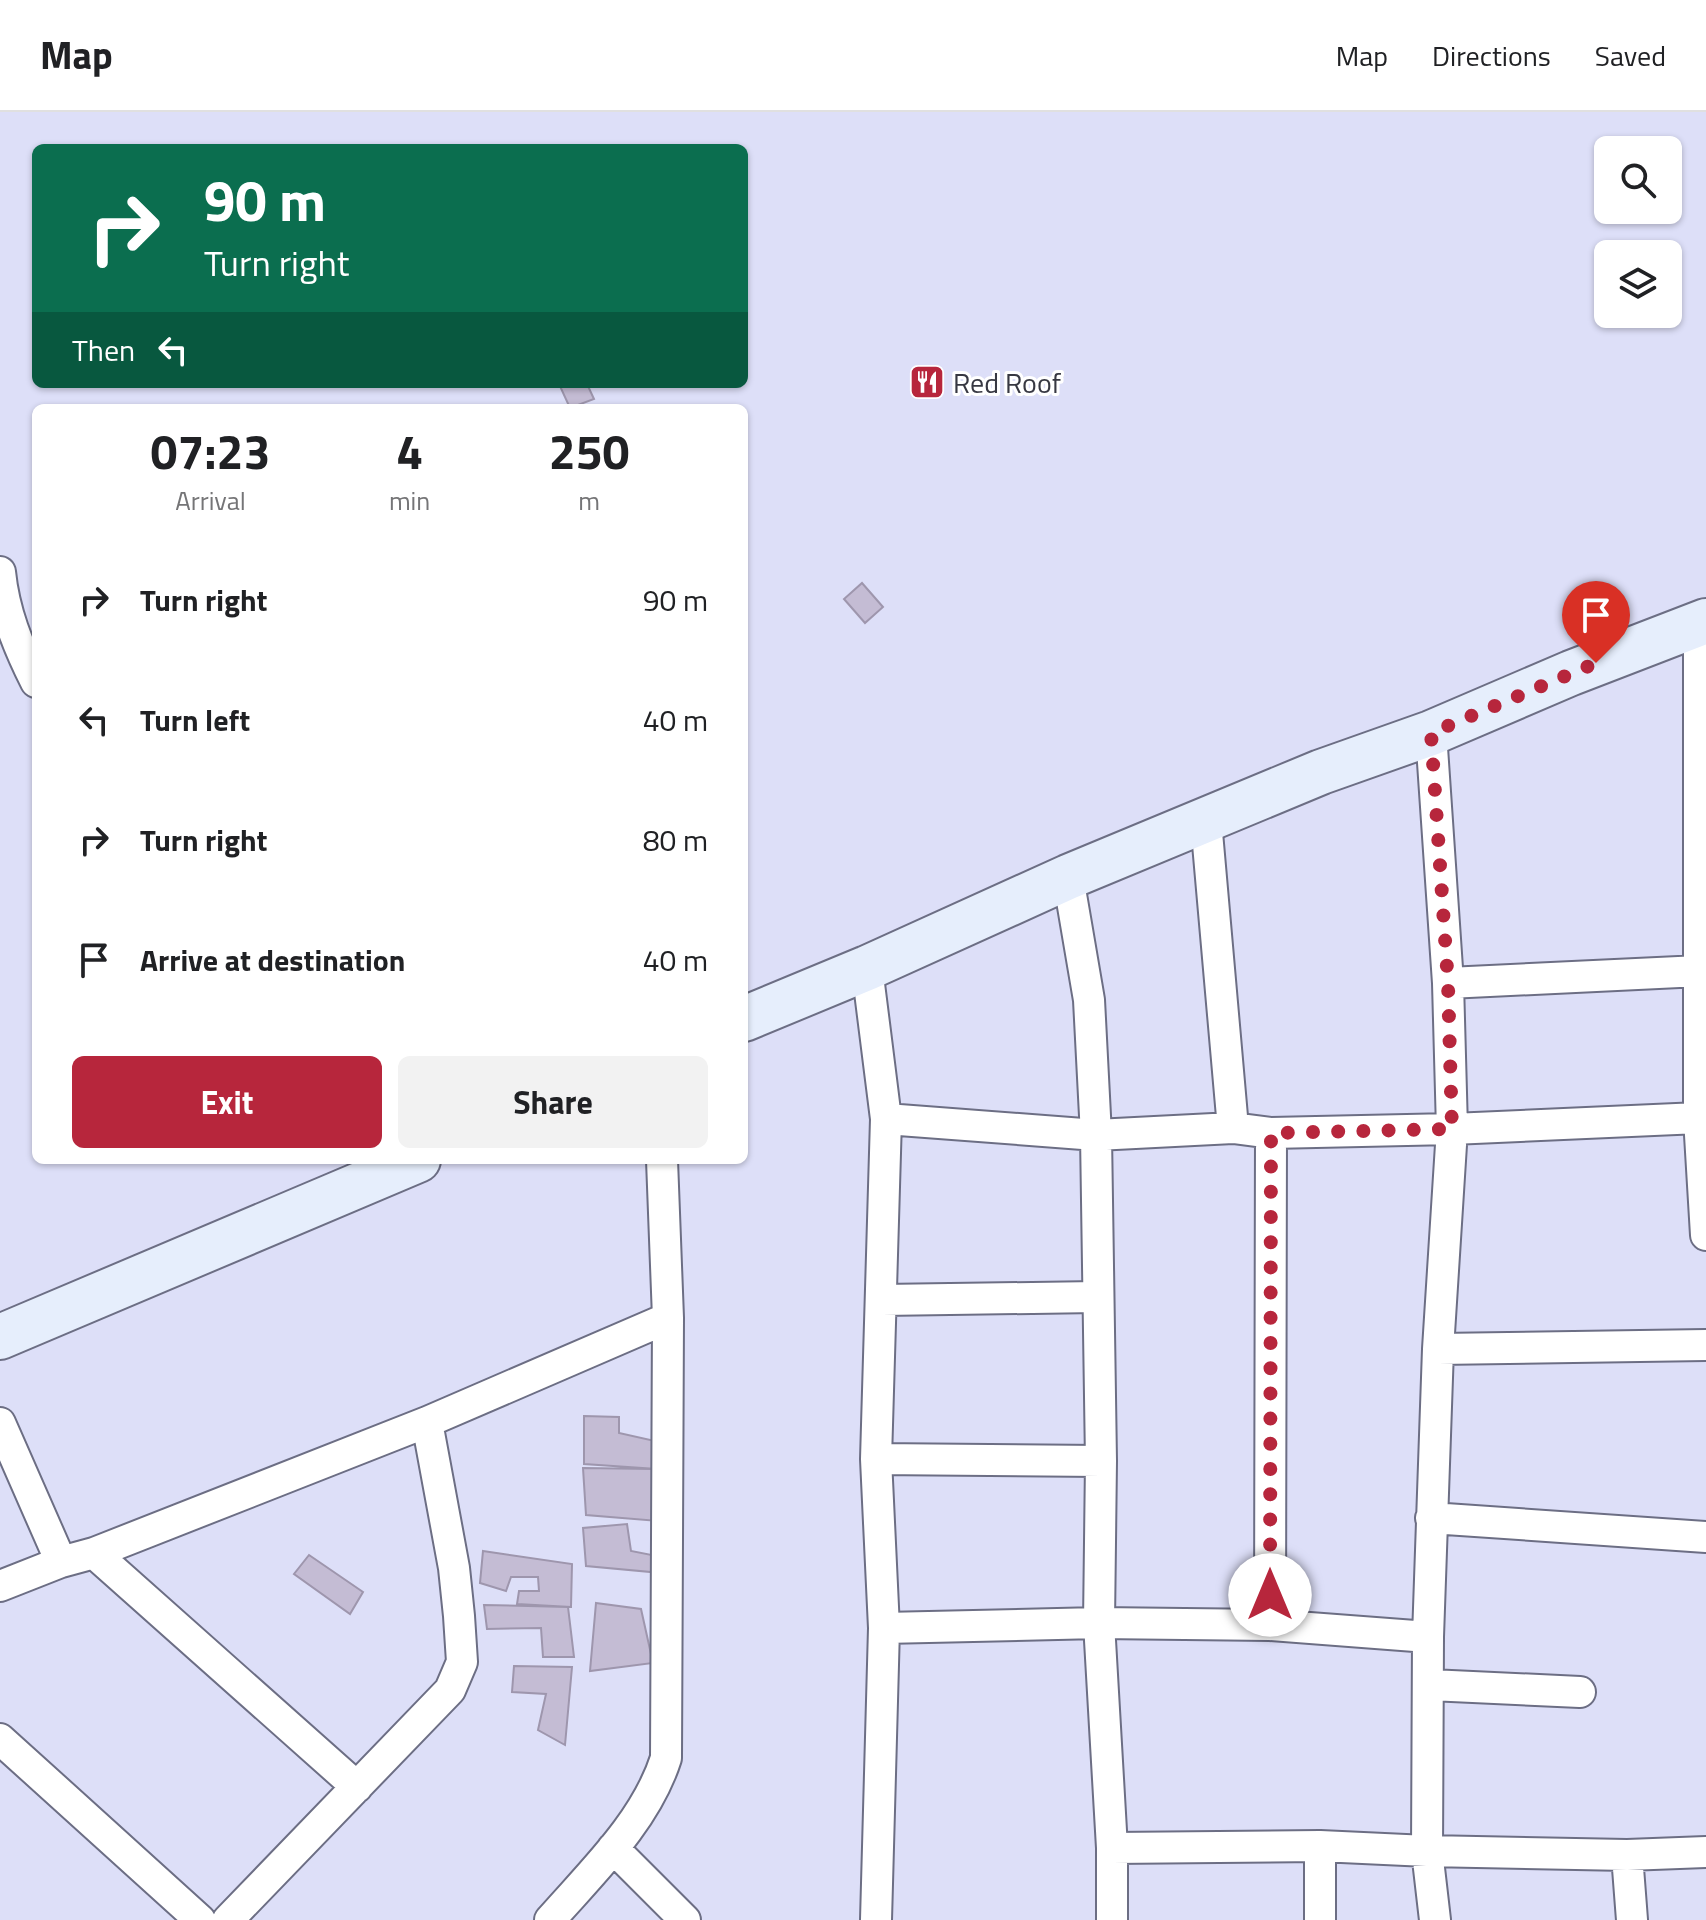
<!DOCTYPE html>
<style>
:root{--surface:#fff;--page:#f2f2f2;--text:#202124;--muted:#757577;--line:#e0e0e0;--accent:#b7263c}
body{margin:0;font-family:"Titillium Web",sans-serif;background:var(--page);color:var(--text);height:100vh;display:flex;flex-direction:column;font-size:30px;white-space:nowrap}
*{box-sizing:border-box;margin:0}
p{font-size:26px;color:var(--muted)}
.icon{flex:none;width:44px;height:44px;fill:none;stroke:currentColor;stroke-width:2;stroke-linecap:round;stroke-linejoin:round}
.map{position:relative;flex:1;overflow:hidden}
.sheet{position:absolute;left:32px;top:292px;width:716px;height:760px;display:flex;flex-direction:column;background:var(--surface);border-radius:12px;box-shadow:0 2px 6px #0004}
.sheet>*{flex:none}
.top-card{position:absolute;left:32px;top:32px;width:716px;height:244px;border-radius:12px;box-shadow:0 2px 6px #0004;background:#0b6e4f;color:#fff;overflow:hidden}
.fabs{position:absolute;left:1594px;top:24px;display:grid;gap:16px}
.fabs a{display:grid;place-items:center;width:88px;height:88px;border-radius:12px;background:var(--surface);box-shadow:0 2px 6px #0004;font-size:40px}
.pin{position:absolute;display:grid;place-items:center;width:68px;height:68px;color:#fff;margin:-82px -34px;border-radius:50% 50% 50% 0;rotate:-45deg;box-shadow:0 0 8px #0007}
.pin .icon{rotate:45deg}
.me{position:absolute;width:88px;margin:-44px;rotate:0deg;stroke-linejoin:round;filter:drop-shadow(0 0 6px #0008)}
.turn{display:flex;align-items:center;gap:28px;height:168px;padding:0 40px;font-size:36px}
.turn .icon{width:104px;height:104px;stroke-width:2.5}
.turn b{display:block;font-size:56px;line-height:68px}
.then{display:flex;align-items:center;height:76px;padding:0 40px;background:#0003;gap:16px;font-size:30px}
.eta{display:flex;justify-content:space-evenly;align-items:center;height:136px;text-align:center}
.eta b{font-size:48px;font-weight:700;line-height:56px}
.cta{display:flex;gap:16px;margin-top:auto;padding:16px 40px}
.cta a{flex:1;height:92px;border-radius:12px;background:var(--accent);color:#fff;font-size:32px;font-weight:700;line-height:92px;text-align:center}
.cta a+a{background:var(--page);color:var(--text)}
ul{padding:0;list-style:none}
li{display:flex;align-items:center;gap:24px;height:120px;padding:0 40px}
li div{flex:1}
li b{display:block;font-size:30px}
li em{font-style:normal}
header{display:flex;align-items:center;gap:48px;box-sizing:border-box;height:112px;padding:0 40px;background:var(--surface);border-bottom:2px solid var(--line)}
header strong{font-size:38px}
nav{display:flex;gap:44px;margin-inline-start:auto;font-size:28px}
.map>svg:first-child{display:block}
.building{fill:#c4bcd4;stroke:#9e96ad;stroke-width:2}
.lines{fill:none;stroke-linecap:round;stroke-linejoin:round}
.street-casing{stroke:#6c6e84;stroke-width:34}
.secondary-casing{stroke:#6c6e84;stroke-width:48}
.street{stroke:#fff;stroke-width:30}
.secondary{stroke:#e6eefc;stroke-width:44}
.route{stroke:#b7263c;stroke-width:14;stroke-dasharray:0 25.2}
.labels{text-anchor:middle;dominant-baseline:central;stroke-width:6;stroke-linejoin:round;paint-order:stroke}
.poi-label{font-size:28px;fill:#373842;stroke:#fff;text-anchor:start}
</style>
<header>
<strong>Map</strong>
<nav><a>Map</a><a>Directions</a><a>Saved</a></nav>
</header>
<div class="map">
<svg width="1706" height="1808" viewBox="0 0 1706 1808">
<rect width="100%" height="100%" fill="#dddff8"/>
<path class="building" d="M559,272h28l7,15 -24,9z
M862,471l21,24 -18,16 -21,-24z
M584,1304l35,1v16l36,8 2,28 -73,-5z
M583,1356l70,1 5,52 -72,-6z
M627,1412l4,27 26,5 5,17 -76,-7 -3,-38z
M483,1439l89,13 -1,43 -54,-3 2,-13h20l-1,-14h-27l-5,14 -26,-8z
M309,1443l54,37 -13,22 -56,-40z
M596,1491l45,6 12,54 -63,8z
M484,1493l84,2 6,50h-31l-2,-29 -54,1z
M514,1554l58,1 -7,78 -27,-15 8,-36 -34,-2z"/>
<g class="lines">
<g class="street-casing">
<path id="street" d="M0,460c4,40 18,74 36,110
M1699,512v494l7,117
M1431,621l17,250 4,146 -14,220 -10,288 -1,214 8,69
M1206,709l27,307
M1068,765l21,123 7,135 5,326 -2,162 13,225v72
M867,856l19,151 -10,340 8,169 -8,292
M1448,871l252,-12
M886,1007l210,16 137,-7 38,5 181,-4 247,-11
M882,1188l215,-3
M1438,1237l268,-4
M0,1311l61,139
M876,1347l225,2
M1431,1406l275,19
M94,1441l263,234
M0,1474l61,-24 33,-9 333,-131 241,-104
M1270,1513l1,-492
M884,1516l215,-5 171,2 158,12
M1430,1573l150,7
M0,1627l200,181
M1320,1734v74
M613,1736l72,72
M1112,1736l208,-2 107,5 200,4 79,-3
M1627,1743l5,65
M228,1808l222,-230 12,-28 -3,-46 -5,-48 -27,-146
M550,1808c43,-49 96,-99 116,-162l2,-440 -6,-158"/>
</g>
<g class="secondary-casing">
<path id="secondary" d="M744,907l123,-51 201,-91 253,-105 110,-39 140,-60 135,-52
M0,1225l418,-177"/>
</g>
<use href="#street" class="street"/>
<use href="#secondary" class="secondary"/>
</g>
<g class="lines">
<path class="route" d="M1270,1483l1,-462 181,-4 -4,-146 -17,-250 165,-70"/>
</g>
<defs>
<g id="restaurant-square" transform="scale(1.8)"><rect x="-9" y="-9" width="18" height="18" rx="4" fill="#b7263c" stroke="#fff"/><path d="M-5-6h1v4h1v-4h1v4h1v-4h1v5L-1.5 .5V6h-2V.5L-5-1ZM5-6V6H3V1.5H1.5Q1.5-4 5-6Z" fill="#fff"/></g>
</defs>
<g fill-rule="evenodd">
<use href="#restaurant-square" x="927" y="270"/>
</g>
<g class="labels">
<g class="poi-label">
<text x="953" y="270">Red Roof</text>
</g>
</g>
</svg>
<div class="fabs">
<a><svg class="icon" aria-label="search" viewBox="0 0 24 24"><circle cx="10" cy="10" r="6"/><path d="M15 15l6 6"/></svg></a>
<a><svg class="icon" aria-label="layers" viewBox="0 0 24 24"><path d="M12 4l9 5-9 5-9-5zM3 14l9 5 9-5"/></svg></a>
</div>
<div class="pin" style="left:1596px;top:551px;background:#d93025"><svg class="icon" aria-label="arrive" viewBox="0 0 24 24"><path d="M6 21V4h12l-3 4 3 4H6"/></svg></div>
<svg class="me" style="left:1270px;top:1483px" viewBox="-20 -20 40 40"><circle r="19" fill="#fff"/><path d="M0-13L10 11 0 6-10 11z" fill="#b7263c"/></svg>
<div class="top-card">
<div class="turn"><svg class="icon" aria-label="right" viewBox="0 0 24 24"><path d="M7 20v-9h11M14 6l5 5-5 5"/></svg><div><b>90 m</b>Turn right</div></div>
<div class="then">Then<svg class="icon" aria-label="left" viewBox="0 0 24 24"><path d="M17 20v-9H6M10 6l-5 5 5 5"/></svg></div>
</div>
<section class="sheet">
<div class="eta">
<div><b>07:23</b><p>Arrival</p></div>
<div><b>4</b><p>min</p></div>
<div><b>250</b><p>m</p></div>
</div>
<ul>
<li><svg class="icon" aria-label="right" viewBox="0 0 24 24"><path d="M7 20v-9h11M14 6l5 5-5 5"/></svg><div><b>Turn right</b></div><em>90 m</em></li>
<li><svg class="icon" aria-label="left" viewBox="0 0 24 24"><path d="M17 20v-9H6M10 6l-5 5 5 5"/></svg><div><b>Turn left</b></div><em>40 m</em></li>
<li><svg class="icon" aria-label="right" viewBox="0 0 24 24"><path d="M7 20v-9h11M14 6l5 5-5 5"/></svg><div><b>Turn right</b></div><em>80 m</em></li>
<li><svg class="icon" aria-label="arrive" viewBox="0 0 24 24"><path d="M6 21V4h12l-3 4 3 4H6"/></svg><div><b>Arrive at destination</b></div><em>40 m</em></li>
</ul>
<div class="cta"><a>Exit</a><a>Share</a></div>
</section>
</div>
